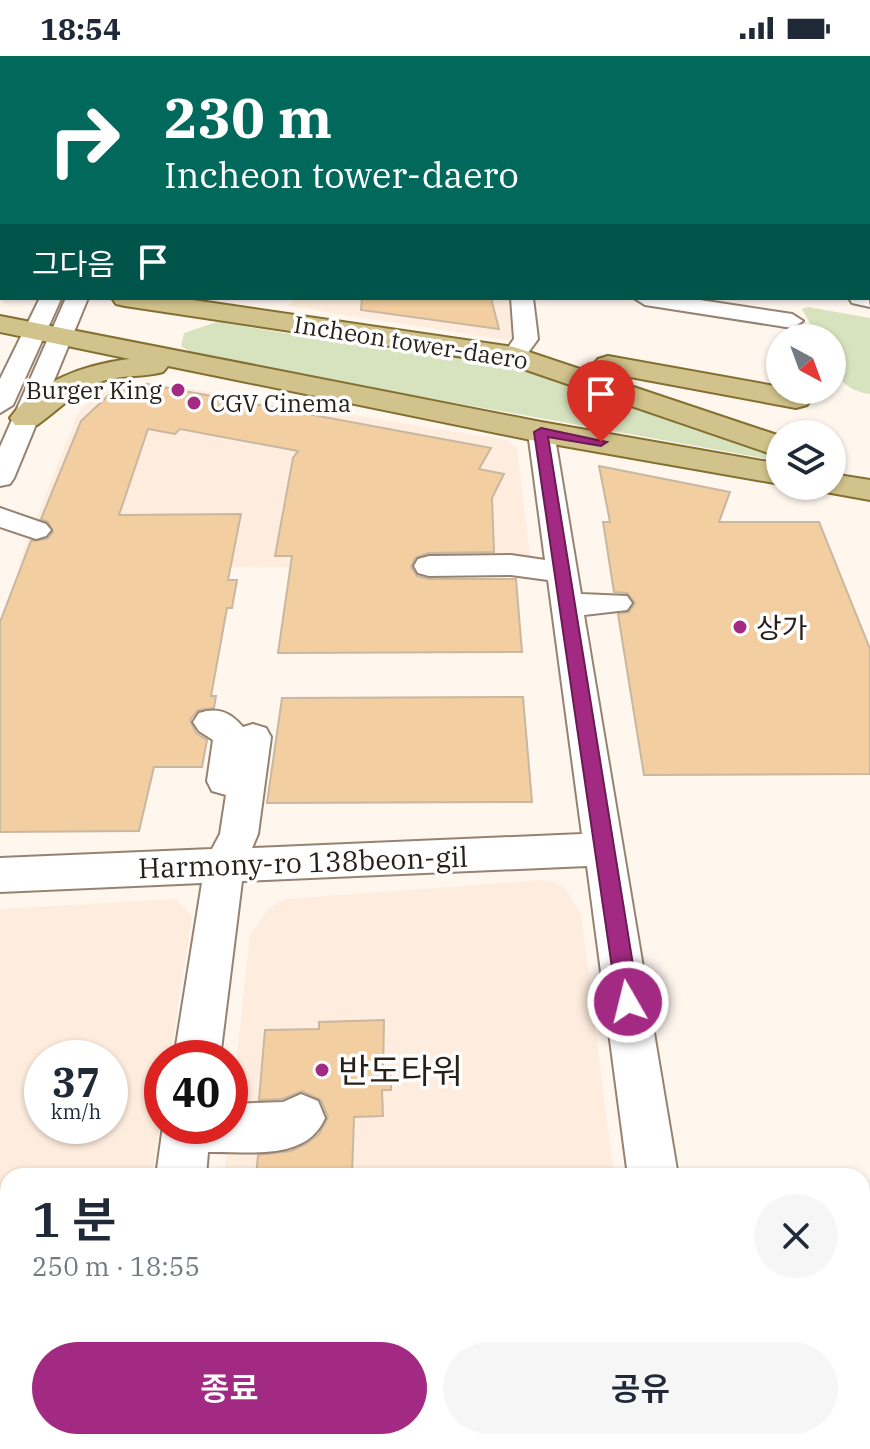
<!DOCTYPE html>
<html lang="ko">
<meta charset="utf-8">
<style>
:root{--surface:#fff;--page:#f6f6f7;--text:#1f2937;--muted:#747a83;--accent:#a22a82}
body{margin:0;font-family:"IBM Plex Serif","Noto Sans KR",serif;background:var(--page);color:var(--text);height:100vh;display:flex;flex-direction:column;font-size:30px;white-space:nowrap}
*{box-sizing:border-box;margin:0}
p{font-size:26px;color:var(--muted)}
.icon{flex:none;width:44px;height:44px;fill:none;stroke:currentColor;stroke-width:2;stroke-linecap:round;stroke-linejoin:round}
.map{position:relative;flex:1;overflow:hidden}
.drawer{position:absolute;left:0px;top:1112px;width:870px;height:282px;display:flex;flex-direction:column;background:var(--surface);border-radius:24px 24px 0 0;box-shadow:0 2px 6px #0004}
.drawer>*{flex:none}
.hud{position:absolute;left:0px;top:0px;width:870px;height:244px;box-shadow:0 2px 6px #0004;background:#00695c;color:#fff;overflow:hidden}
.needle{width:52px;rotate:139deg}
.tools{position:absolute;left:766px;top:268px;display:grid;gap:16px}
.tools a{display:grid;place-items:center;width:80px;height:80px;border-radius:50%;background:var(--surface);box-shadow:0 2px 6px #0004;font-size:40px}
.speed{position:absolute;left:24px;top:984px;display:flex;gap:16px;font-size:40px;font-weight:700;text-align:center}
.speed>*{display:grid;place-content:center;width:104px;height:104px;border-radius:50%;background:var(--surface);box-shadow:0 2px 6px #0004;line-height:1}
.speed small{font-size:20px;font-weight:400}
.speed .limit{border:12px solid #d22;background:#fff;color:#111}
.pin{position:absolute;display:grid;place-items:center;width:68px;height:68px;color:#fff;margin:-82px -34px;border-radius:50% 50% 50% 0;rotate:-45deg;box-shadow:0 0 8px #0007}
.pin .icon{rotate:45deg}
.me{position:absolute;width:88px;margin:-44px;rotate:352deg;stroke-linejoin:round;filter:drop-shadow(0 0 6px #0008)}
.turn{display:flex;align-items:center;gap:28px;height:168px;padding:0 32px;font-size:36px}
.turn .icon{width:104px;height:104px;stroke-width:2.5}
.turn b{display:block;font-size:56px;line-height:68px}
.then{display:flex;align-items:center;height:76px;padding:0 32px;background:#0003;gap:16px;font-size:30px}
.round{display:grid;place-items:center;flex:none;width:84px;height:84px;border-radius:42px;background:var(--page)}
.head{display:flex;align-items:center;justify-content:space-between;height:136px;padding:0 32px}
h1{font-size:48px;font-weight:600;line-height:60px}
.primary-button{display:flex;gap:16px;margin-top:auto;padding:16px 32px}
.primary-button a{flex:1;height:92px;border-radius:48px;background:var(--accent);color:#fff;font-size:32px;font-weight:600;line-height:92px;text-align:center}
.primary-button a+a{background:var(--page);color:var(--text)}
.status{display:flex;justify-content:space-between;align-items:center;height:56px;padding:0 40px;background:var(--surface);direction:ltr}
.status svg{height:22px;fill:currentColor}
.map>svg:first-child{display:block}
.built{fill:#feedde;fill-rule:evenodd}
.green{fill:#d7e2be}
.building{fill:#f3cea0;stroke:#c8b7a1;stroke-width:2}
.lines{fill:none;stroke-linecap:round;stroke-linejoin:round}
.minor-casing{stroke:#968270;stroke-width:4}
.major-casing{stroke:#837031;stroke-width:4}
.minor{fill:#fff;fill-rule:evenodd}
.major{fill:#d2c38c;fill-rule:evenodd}
.route{fill:#a22a82;stroke:#691b54;stroke-width:2}
.poi-dot{fill:#a22a82;stroke:#fff;stroke-width:3}
.labels{text-anchor:middle;dominant-baseline:central;stroke-width:7;stroke-linejoin:round;paint-order:stroke}
.far-street-label{font-size:24px;fill:#271f18;stroke:#fff}
.far-poi-label{font-size:24px;fill:#271f18;stroke:#fff;text-anchor:end}
.poi-label{font-size:28px;fill:#271f18;stroke:#fff;text-anchor:start}
.street-label{font-size:28px;fill:#271f18;stroke:#fff}
.near-poi-label{font-size:34px;fill:#271f18;stroke:#fff;text-anchor:start}
</style>
<div class="status"><b>18:54</b><svg viewBox="0 0 49 12"><path d="M0 12V9h3v3zM5 12V6h3v6zM10 12V3h3v9zM15 12V0h3v12zM26 1h20v11H26zM47 4h2v5h-2z"/></svg></div>
<div class="map">
<svg width="870" height="1393" viewBox="0 0 870 1393">
<rect width="100%" height="100%" fill="#fff6ee"/>
<path class="built" d="M297,242h214v43l-223,-35z
M146,326l361,58 10,8 15,122 -514,-5 59,-150 11,-13 21,-13z
M543,824l12,2 11,7 15,25 33,262h-390l26,-241 20,-28 15,-8z
M177,843l15,18 -22,141h-8v54l-10,64h-144v266h103l-1,7h-110v-540zM110,1002v68h-68v-68z
M195,1386h453l1,7h-454z"/>
<path class="green" d="M808,251l62,11v76c-33,-5 -38,-25 -38,-56h-14l-16,-29z
M217,266l179,29 106,10 278,95v5l-581,-104 -18,-11 3,-13z"/>
<path class="building" d="M362,242h129l8,31 -138,-19z
M147,328l344,64 -12,21 25,5 -12,24 2,54 -66,1 -13,5 -4,9 6,9 12,3h87l6,73 -244,1 14,-97h-17l18,-98 5,-7 -118,-22 -5,5 -27,-5 -29,86 122,-1 -13,66h9l-5,28h-5l-16,88h5l-2,12 -16,2 -8,10 6,13 11,7 -5,27h-48l-15,64 -139,1v-210l31,-81 16,-2 6,-7 -5,-10 -7,-3 40,-98 30,-28z
M599,410l131,26 -11,30h100l51,127v125l-226,1 -26,-161 11,-2 6,-9 -8,-10 -13,-1 -11,-70h7z
M523,641l9,105 -265,1 15,-105z
M384,964l-1,50h8v20h-9l1,26 -29,1 -2,59h-96l2,-21 33,-4 15,-7 13,-10 9,-17 -7,-17 -19,-9 -20,8 -23,1 6,-70 54,-1v-7z"/>
<g class="lines">
<g class="minor-casing">
<path id="minor" d="M44,0h31l1,2h-31z
M314,0h14v2h-14z
M482,0h14v2h-14z
M648,0h14l1,2h-14z
M0,76h2v11h-2z
M868,85h2v10h-2z
M0,141h2v12h-2z
M868,237l2,14 -18,-4 -3,-5h19z
M40,242l21,1 -48,106 -13,8v-34z
M66,242h22l-74,180 -4,6 -10,2v-39z
M511,242h22l5,41 -16,22 -8,2 -12,-7 12,-17z
M634,242h53l105,16 11,7 -11,7 -147,-23z
M795,334h32l-3,5 -28,11 -12,-7z
M541,368l13,8 27,162 46,2 5,7 -5,7 -43,5 94,561h-50l-41,-310 -345,15 -22,177h-46l28,-175 -202,9v-34l212,-9 8,-15 6,-39 -14,-4 -5,-10 6,-41 -14,-9 -6,-9 6,-9c19,-6 31,-1 44,14l10,-3 13,4 5,9 -13,97 -6,14 330,-14 -34,-254 -37,-5 -82,1 -11,-3 -4,-7 4,-7 11,-3 82,-1 34,5 -17,-128z
M0,452l46,16 5,6 -5,6 -10,3 -36,-12z
M301,1038l17,7 7,17c-19,44 -76,33 -117,34l-2,24h-50l7,-50h67v-22l53,-2z
M116,1386h58l-1,7h-58z
M243,1386h52l3,7h-58z
M662,1386h58l1,7h-58z"/>
</g>
<g class="major-casing">
<path id="major" d="M812,0h18l2,2h-18z
M868,5h2v12h-2z
M868,49l2,1v13l-2,-1z
M2,194v16l-2,1v-16z
M112,242h67l335,49 266,89v21l-271,-93 -384,-58 -9,-2z
M0,260l541,106 239,42v20l-239,-42 -373,-76 -5,6c-18,5 -38,3 -57,8 -28,8 -46,29 -69,45h-22l-5,-7c26,-37 77,-54 120,-59l-130,-27z
M608,300l172,31v3l27,3 4,6 -4,6 -11,3 -198,-37 -5,-6 5,-6z
M832,418l38,6v20l-50,-9 -3,-5h15z"/>
</g>
<use href="#minor" class="minor"/>
<use href="#major" class="major"/>
</g>
<path class="route" d="M541,372l66,14 -6,4 -53,-9 91,565 -4,8 -7,3 -8,-3 -3,-8 -83,-570z"/>
<g class="poi-dot">
<circle cx="178" cy="334" r="8"/>
<circle cx="194" cy="347" r="8"/>
<circle cx="740" cy="571" r="8"/>
<circle cx="322" cy="1014" r="8"/>
</g>
<g class="labels">
<g class="far-street-label">
<text transform="translate(411 286) rotate(9)">Incheon tower-daero</text>
</g>
<g class="far-poi-label">
<text x="162" y="334">Burger King</text>
<text x="210" y="347" text-anchor="start">CGV Cinema</text>
</g>
<g class="poi-label">
<text x="756" y="571">상가</text>
</g>
<g class="street-label">
<text transform="translate(303 806) rotate(-2)">Harmony-ro 138beon-gil</text>
</g>
<g class="near-poi-label">
<text x="338" y="1014">반도타워</text>
</g>
</g>
</svg>
<div class="tools">
<a><svg class="needle" viewBox="-14 -14 28 28"><path d="M0-13l5 13h-10z" fill="#e53935"/><path d="M0 13l5-13h-10z" fill="#747a83"/></svg></a>
<a><svg class="icon" aria-label="layers" viewBox="0 0 24 24"><path d="M12 4l9 5-9 5-9-5zM3 14l9 5 9-5"/></svg></a>
</div>
<div class="speed"><div>37<small>km/h</small></div><div class="limit">40</div></div>
<div class="pin" style="left:601px;top:386px;background:#d93025"><svg class="icon" aria-label="arrive" viewBox="0 0 24 24"><path d="M6 21V4h12l-3 4 3 4H6"/></svg></div>
<svg class="me" style="left:628px;top:946px" viewBox="-20 -20 40 40"><circle r="17" fill="#a22a82" stroke="#fff" stroke-width="3"/><path d="M0-11L8 9 0 5-8 9z" fill="#fff"/></svg>
<div class="hud">
<div class="turn"><svg class="icon" aria-label="right" viewBox="0 0 24 24"><path d="M7 20v-9h11M14 6l5 5-5 5"/></svg><div><b>230 m</b>Incheon tower-daero</div></div>
<div class="then">그다음<svg class="icon" aria-label="arrive" viewBox="0 0 24 24"><path d="M6 21V4h12l-3 4 3 4H6"/></svg></div>
</div>
<section class="drawer">
<div class="head"><div><h1>1 분</h1><p>250 m · 18:55</p></div><a class="round"><svg class="icon" aria-label="close" viewBox="0 0 24 24"><path d="M6 6l12 12M18 6L6 18"/></svg></a></div>
<div class="primary-button"><a>종료</a><a>공유</a></div>
</section>
</div>
